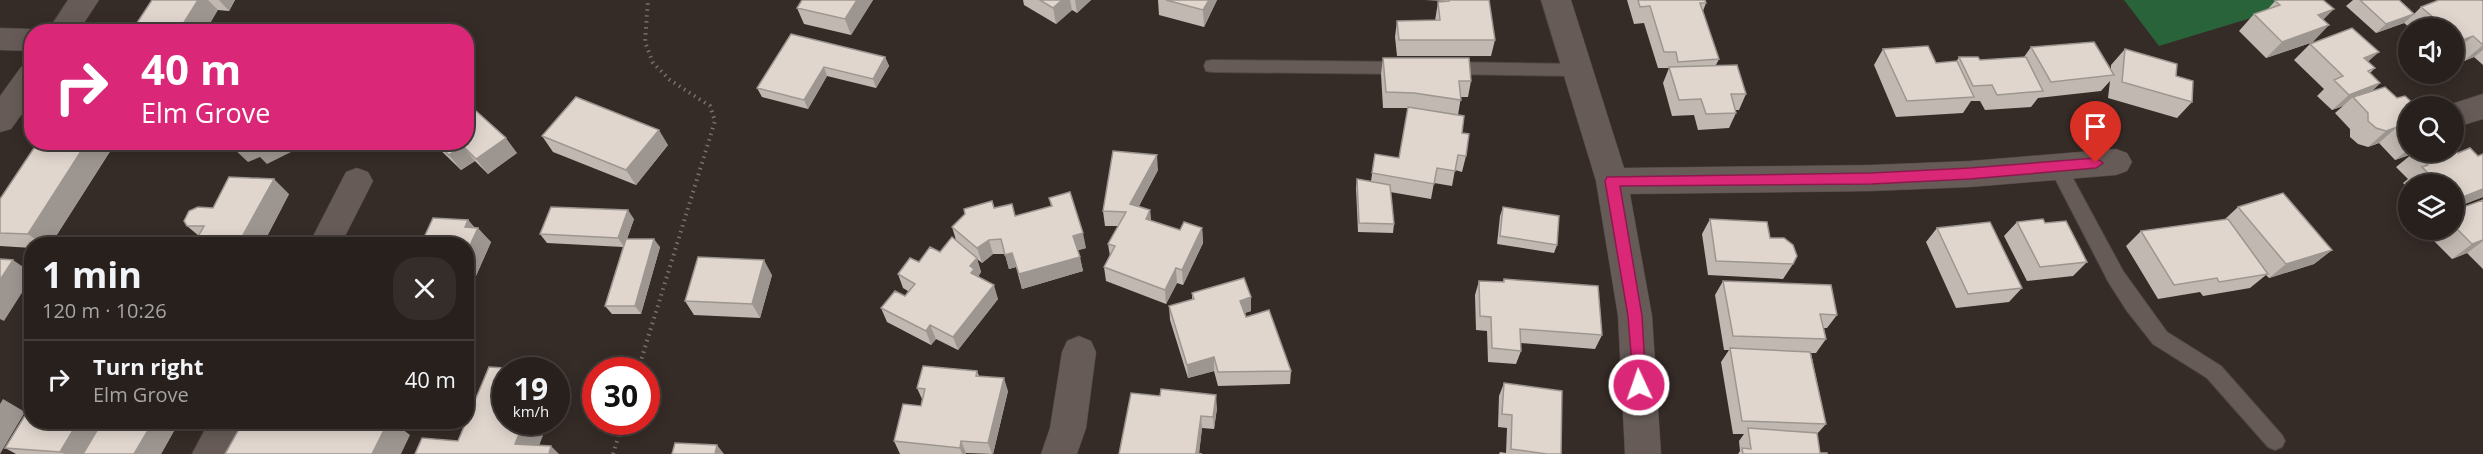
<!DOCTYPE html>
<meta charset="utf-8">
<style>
:root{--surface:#28201d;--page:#342d2a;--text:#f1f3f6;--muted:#a5a3a4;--line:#443e3b}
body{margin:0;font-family:"Open Sans",sans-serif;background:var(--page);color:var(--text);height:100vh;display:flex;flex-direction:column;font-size:22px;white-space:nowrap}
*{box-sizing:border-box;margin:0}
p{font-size:20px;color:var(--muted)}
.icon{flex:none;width:33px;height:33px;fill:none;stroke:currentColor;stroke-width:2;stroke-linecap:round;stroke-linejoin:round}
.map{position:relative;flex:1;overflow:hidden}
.sheet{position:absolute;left:24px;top:237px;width:450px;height:192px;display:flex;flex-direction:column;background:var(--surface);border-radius:24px;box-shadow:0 3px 15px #0003,0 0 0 2px var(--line)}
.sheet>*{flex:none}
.top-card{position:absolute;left:24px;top:24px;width:450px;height:126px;border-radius:24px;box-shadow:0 3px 15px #0003,0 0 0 2px var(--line);background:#db2777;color:#fff;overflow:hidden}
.controls{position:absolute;left:2398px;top:18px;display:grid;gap:12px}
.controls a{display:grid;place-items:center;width:66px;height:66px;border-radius:50%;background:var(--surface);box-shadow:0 3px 15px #0003,0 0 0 2px var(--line);font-size:30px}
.speed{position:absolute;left:492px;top:357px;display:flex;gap:12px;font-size:30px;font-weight:700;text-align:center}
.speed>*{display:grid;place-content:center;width:78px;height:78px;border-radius:50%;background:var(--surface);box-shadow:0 3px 15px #0003,0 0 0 2px var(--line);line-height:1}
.speed small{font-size:15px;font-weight:400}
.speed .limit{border:9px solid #d22;background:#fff;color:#111}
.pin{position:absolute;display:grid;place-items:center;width:51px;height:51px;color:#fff;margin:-62px -26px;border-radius:50% 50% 50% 0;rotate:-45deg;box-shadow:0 0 6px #0007}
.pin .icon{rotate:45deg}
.me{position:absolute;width:66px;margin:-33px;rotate:357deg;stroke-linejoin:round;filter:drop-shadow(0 0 4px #0008)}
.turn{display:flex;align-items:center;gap:21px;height:126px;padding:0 18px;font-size:27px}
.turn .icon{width:78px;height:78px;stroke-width:2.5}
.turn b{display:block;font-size:42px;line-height:51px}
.round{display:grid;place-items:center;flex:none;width:63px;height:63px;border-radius:24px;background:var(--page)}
.headline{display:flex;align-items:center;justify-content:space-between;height:102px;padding:0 18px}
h1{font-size:36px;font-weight:700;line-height:45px}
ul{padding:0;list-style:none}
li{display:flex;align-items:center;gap:18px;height:78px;padding:0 18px;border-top:2px solid var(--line)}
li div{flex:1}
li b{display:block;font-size:22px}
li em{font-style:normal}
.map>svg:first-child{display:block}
.green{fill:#286339}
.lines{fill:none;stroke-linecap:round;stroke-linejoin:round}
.service-casing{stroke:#4f4643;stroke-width:2}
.minor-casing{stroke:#4f4643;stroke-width:1}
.path{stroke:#78706c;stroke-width:4;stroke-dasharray:1.5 4.5;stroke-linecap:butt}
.service{fill:#665b57;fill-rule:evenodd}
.minor{fill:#665b57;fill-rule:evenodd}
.wall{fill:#c1b8b1}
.shaded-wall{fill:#9d9690}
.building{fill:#e0d6ce;stroke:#9d9690;stroke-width:1.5}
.route{fill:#db2777;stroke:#8e194d;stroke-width:1.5}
</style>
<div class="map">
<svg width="2483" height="454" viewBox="0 0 2483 454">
<rect width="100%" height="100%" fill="#352b27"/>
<path class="green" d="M2124,0h186l-151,46z"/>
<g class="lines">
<g class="service-casing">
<path id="service" d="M1212,60l192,2 6,1 2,5 -2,5 -6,1 -192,-2 -6,-1 -2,-5 2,-5z
M1447,62l130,2 6,1 2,5 -2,5 -6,1 -130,-2 -6,-1 -2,-5 2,-5z
M2057,158l6,2 60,111 44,61 54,34 61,69 3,6 -3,6 -7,3 -7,-3 -61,-69 -54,-34 -26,-33 -18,-28 -61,-118 3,-5z"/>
</g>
<g class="minor-casing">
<path id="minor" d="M68,0h31l-21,32h-31z
M1541,0h30l53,168 247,-3 99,-4 146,-12 11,4 5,9 -5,9 -11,4 -146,12 -99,4 -241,3 22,122 9,138h-36l-7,-138 -22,-135z
M0,28l32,1 9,3h-9v19l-32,-1z
M32,63v37l-21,29 -11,3v-36l21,-29z
M2483,94v25l-29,9v-22h-9z
M357,168l11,4 5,9 -32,63h-32l37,-72z
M1079,336l12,5 5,11 -10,76 -9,26h-36l9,-26 12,-76 5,-11z
M209,422h38l-17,32h-38z"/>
</g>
<path class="path" d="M638,370l77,-249 -5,-15 -40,-26 -17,-17 -8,-21 3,-42
M613,454l10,-32"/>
<use href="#service" class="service"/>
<use href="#minor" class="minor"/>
</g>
<path class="wall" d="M152,0h83l-6,11 -11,-1z
M873,0l-22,35 -47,-11 -7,-16z
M1023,0h68l-14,13 -5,-3 -16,14 -32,-19z
M1158,0h59l-13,27 -45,-12z
M1425,0h64l6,40 -4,16h-94l-2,-19 2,-16h38l3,-19 8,-1z
M1627,0h78l1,3 -3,8 16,48 -3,6 30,29 -7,16h-4l1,3 -7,15 -31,2 -4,-15 -22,1 -9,-33 6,-15h-11l-14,-45 -10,1z
M2353,0h46l15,14 7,-7 62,-6v64l-9,-8 -10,4 -10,-9v-24h-44l-6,-5 -28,10 -30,-27z
M2275,1l48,19 -10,22 -47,16 -27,-27 15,-17 13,-4z
M791,34l94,23 4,9 -13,22 -49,-12 -19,33 -46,-12 -5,-9z
M2310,44l58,18 7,6 -5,5 10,10 -9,9 26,6 12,8v46h45l29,45 -29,11v-24h-45v5l-6,-6 5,-4 -12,-12 16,-13 -17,6 -16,-17 -11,4 -10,-3 -8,-7v-8l-15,-16 8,-7 -11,4 -15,-14 7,-7 -30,-29z
M2031,47l80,23v-5l14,-16 51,27 16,26 -15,16 -69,-20 2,-17 -9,10 -63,7 -7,9 -46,3 -5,-9h-9l-8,12 -67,4 -22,-52 9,-16 53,14 20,-1 3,-5 21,3 44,-3z
M1383,58l88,23 -3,16h-7l-3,18 4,18 4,23 -4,16 -7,-2 -3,16 -18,-3 -3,16 -41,-7 4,32 -1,9 -35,-1 -2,-44 1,-9 14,2 4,-27 24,4 9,-50h-25l-2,-34z
M542,136l126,9 -32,40 -83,-33z
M38,142h78l-65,102h-19v4l-32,-2v-47z
M432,142h34l51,11 -29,21 -13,-13 -14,9z
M1158,170l-19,36 11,4 1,11 29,9 22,-2 1,15 -20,42 -6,-2 -11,21 -60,-23 -2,-14 6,-11 -2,-12 10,-18h-13l-2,-15z
M289,194l-26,50h-69l5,-8 -12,-10 26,-18z
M1049,198l37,50 -8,2 5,21 -61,18 -6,-22 -7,2 -4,-15h-12l-11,9 -5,-4 4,13 -3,5 20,22 -40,51 -22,-11 -5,6 -44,-23 -6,-14 24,-12 3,-5 -5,-3 -5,-14 21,-12 21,-10 16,-12 -4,-13 13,-13 29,-6 21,8 36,-10z
M2483,200v69l-16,-16 -15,6 -25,-25 6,-4h21v-18l4,-3z
M1503,207l54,38 -3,8 -57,-9 3,-28z
M2238,207l94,43 -18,14 -45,14 -3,-3 -16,13 -47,8 -3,-4 -42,7 -32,-53 15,-15 83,-11z
M634,219l-7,20 33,8 -19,67h-29l-7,-8 18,-59 -76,-4 -7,-9z
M1710,219l60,19 23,26 -10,15 -75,-4 -6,-41z
M468,220l6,7 17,15 -19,43h-6z
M2017,222l28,1 42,39 -14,14 -46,5 -23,-45z
M1937,228l85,60 -13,14 -53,6 -30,-66z
M772,275l-12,43 -66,-3 -9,-14z
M1504,279l98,56 -7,14 -74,-6v8l-5,13 -28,-2 -1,-31 -11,-1 -1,-35 4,-14 24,1z
M1723,281l114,34 -10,13h-3l2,11 -10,14h-5l15,71 -9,10 3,19 7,1h-89l2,-3 -1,-10 5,-7h-11l-12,-72 8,-12h-5l-9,-55z
M1192,293l59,18 -6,2 1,4 45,54 -1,13 -72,2 -4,-15 -26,7 -18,-58 -1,-14 23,-7z
M977,371l2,5 29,15 -15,63 -27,-1v1h-66l-6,-13 27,-35 1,-7 -5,-11z
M1504,383l57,71h-62l1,-2 6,1 1,-25 -9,-1 1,-31z
M1217,408l-3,21 -12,-1 -3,25 -80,1z
M32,422h147l-18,32h-145l-11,-6z"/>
<path class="shaded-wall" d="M198,0h10l10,10 -13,22h-27z
M219,0h16l-6,11z
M857,0h16l-22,35 -6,-16z
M1062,0h8l2,10 -16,14 -3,-16z
M1075,0h16l-14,13z
M1209,0h8l-13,27 -1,-17z
M2334,9l-17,17 1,-11z
M2414,14l-10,9 -28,10 10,-9z
M2329,25l-16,17 -47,16 16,-16z
M2473,36l-19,16v-6l6,-5z
M2483,45v5l-9,7 -10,4z
M2379,52l-18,16 3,-10z
M885,57l4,9 -13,22 -3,-9z
M824,67l3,9 -19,33 -4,-9z
M2380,83l-17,16 -10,-2 -10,9 -11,4 17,-15z
M2397,127l-18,16 -11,4 18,-16z
M659,130l9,15 -32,40 -10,-15z
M506,138l11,15 -29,21 -12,-15z
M87,142h29l-65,102h-9l-14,-10z
M241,142h70l-44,22 -7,-7 -12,5 -16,-15z
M462,145l13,16 -14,9 -12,-15z
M2409,149v3h10h-4l-3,2 -17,6z
M1157,155l1,15 -26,49 -2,-15z
M274,179l15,15 -26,50h-25z
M2483,189v8l-29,11v-8z
M628,210l6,9 -10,28 -6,-9z
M1150,210l1,15 -5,-6z
M468,220l9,10 1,-2 13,14 -19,43 -6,-6v-25l-1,-27z
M1202,228l1,15 -20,42 -1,-15z
M1083,233l3,15 -10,3 -3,-15z
M654,239l6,8 -19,67 -6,-8z
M989,240l4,14 -11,9 -5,-15z
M2483,240v1l-16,12 -15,6 20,-15z
M2332,250l-18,14 -45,14 17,-14z
M1012,253l4,14 -7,2 -4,-14z
M1080,257l3,14 -61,18 -3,-15z
M977,258l4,14 -4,6 -6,-5 -1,-7z
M13,260l19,13v4l-28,44 -4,-2v-39z
M764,260l8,15 -12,43 -8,-14z
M1176,268l1,15 -11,21 -1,-14z
M994,285l4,14 -40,51 -5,-13z
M1251,297v14l-11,3v-13z
M930,325l6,14 -5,6 -5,-14z
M1214,357v14l-26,7 -1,-13z
M1004,378l4,13 -15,63h-1l-4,-11z
M556,383l5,5 -5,12z
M1216,395l1,13 -3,21 -1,-12z
M3,399l22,13 -25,42v-50z
M1201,416l1,12 -3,26h-2z
M78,422h28l-19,32h-22l-5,-2z
M153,422h26l-18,32h-27z
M388,422h5l17,13 -9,19h-29z
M524,422h24l-12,32 -21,-10z
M961,441l5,12v1h-4l-2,-6z
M717,445l7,9h-9z
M551,446l8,8h-10z"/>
<path class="building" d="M152,0h46l-20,32h-47z
M802,0h55l-12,19 -48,-11z
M1040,0h22l-9,8z
M1166,0h43l-6,10z
M1449,0h40l6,40h-96l-2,-19 43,-1 -2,-18 11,-1z
M1638,0h67l1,3h-6l19,56 -41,3 -2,-10h-12l-14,-46 -10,1z
M2278,0h45l11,9 -16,6 11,10 -47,17 -28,-28 26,-9 -5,-4z
M2360,0h39l15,14 -28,10z
M2439,0h42l2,1v44l-10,-9 -13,5 -6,-6v-7h-8l-25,-21z
M2352,28l27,24 -15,6 11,10 -7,3 12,12 -31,12 -15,-15 9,-4 -33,-32z
M791,34l94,23 -12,22 -49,-12 -20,33 -47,-12z
M2094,42l20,33 -63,7 -20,-35z
M1928,46l8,17 21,-2 17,36 -67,4 -24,-52z
M2125,49l52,15 -1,12 17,5 -1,21 -70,-20z
M1959,57h19l2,3 46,-3 17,34 -46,4 -5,-10 -19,1z
M1383,58h86l2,23h-12l2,19 -47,-7 -28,-1z
M1737,65l9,29h-15l5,19 -30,1 -5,-15 -22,1 -10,-33z
M2385,87l12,11 8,-2 11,10h-7v33l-12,-12 -11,4 -10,-3 -8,-7v-8l-15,-16z
M576,97l83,33 -33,40 -84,-34z
M466,102l40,36 -30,21 -14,-14 -13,10 -13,-13h30z
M2434,102l5,4h-17z
M1408,107l56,9 -2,17 7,1 -3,22 -8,-1 -3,16 -18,-3 -3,16 -62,-11 3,-19 24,4z
M2454,121l7,7 -7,2z
M38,142h49l-59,92 -28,-1v-34z
M230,142h11l-9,5z
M249,142h14l-11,6z
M2454,148l4,5 12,-5 8,8 5,-2v35l-28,11 -1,-1v-15h-15l-17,-17 6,-2 -13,-13h39z
M1113,151l44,4 -27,49 20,6 -4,9 34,11 4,-8 18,6 -20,42 -6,-2 -11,22 -61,-23 11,-21 -7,-2 18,-32 -23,-1z
M229,177l45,2 -36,65h-44l10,-18h-17l-3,-5 5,-10 9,-4 15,1z
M1357,179l33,6 4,39 -35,-1z
M1070,192l13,41 -10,3 7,21 -61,17 -7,-21 -7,2 -4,-16 -12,1 -12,8 -25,-21 13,-13 -1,-5 28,-8 2,7 18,-4 3,12 37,-10 -3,-8z
M2283,193l49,57 -46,14 -48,-57z
M2483,200v40l-11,4 -18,-18v-9l8,-4 -4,-4z
M551,207l77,3 -10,28 -78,-4z
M1503,207l56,9 -2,29 -57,-9z
M433,218l35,2 -3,7 13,1 -12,26v-10h-45z
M1710,219l57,3 3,16h14l9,7 4,11 -4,8 -77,-3z
M2043,219l2,4 21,-2 21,41 -47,5 -23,-45z
M2228,219l40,55 -49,8 -2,-4 -43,7 -33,-54z
M1990,222l32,66 -54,6 -31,-66z
M952,237l25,21 -7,8 4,3 -3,4 23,12 -41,52 -23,-12 -4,6 -45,-23 14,-17 10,5 10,-12 -17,-10 12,-16 9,4 11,-15 10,5z
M626,239h28l-19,67h-30z
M698,257l66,3 -12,44 -67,-3z
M0,259l13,1 -13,20z
M1244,278l7,19 -11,4 6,16 23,-7 22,61 -73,1 -4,-15 -27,8 -18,-59 25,-7 -2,-6z
M1504,279l94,7 4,49 -82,-6 1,22 -29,-3 -1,-31 -11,-1 -1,-35 25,1z
M1723,281l108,4 6,30 -17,-1 6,25 -93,-3z
M1730,348l80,4 16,72 -84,-3z
M923,366l54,5 -1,5 28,2 -16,65 -27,-2 -1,7 -66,-7 9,-37 18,2 4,-17 -8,-1z
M489,367l55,3h-38v52h18l-9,22 36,2 -2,8h-134l7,-16 36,3z
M1504,383l58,8 -1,63h-14l-36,-5 1,-34 -10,-1z
M1161,389l55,6 -3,22 -12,-1 -5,37 6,1h-83l12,-61 29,3z
M32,404v18h46l-18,30 -55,-4z
M102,422h51l-19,32h-51z
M243,422h145l-16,32h-147z
M1748,428l69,5 3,20h7v1h-84l-1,-6 9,1z
M675,443l42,2 -2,9h-43z"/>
<path class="route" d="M2096,158l7,5 -7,5 -126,11 -99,5 -251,2 22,130 4,69 -2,5 -5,2 -5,-2 -6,-74 -23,-135 2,-4 264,-4 99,-5z"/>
</svg>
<div class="controls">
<a><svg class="icon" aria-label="sound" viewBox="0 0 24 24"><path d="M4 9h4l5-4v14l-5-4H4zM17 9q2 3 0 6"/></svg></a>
<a><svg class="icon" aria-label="search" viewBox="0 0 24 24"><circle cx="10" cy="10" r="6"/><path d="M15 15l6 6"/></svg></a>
<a><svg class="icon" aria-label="layers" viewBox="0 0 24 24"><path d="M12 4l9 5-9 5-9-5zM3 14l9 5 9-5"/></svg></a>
</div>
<div class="speed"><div>19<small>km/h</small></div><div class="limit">30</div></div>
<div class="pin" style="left:2096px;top:163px;background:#d93025"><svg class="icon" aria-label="arrive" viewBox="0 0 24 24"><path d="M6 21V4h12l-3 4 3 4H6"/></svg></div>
<svg class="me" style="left:1639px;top:385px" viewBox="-20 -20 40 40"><circle r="17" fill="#db2777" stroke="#fff" stroke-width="3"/><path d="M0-11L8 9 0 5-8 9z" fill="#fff"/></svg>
<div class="top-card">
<div class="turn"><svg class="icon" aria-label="right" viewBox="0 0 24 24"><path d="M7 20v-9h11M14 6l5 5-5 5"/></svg><div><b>40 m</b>Elm Grove</div></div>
</div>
<section class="sheet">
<div class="headline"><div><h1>1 min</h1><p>120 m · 10:26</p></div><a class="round"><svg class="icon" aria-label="close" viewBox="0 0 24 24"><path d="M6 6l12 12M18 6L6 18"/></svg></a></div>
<ul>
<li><svg class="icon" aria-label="right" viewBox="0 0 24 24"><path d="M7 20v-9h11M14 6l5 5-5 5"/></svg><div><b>Turn right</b><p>Elm Grove</p></div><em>40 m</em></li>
</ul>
</section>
</div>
